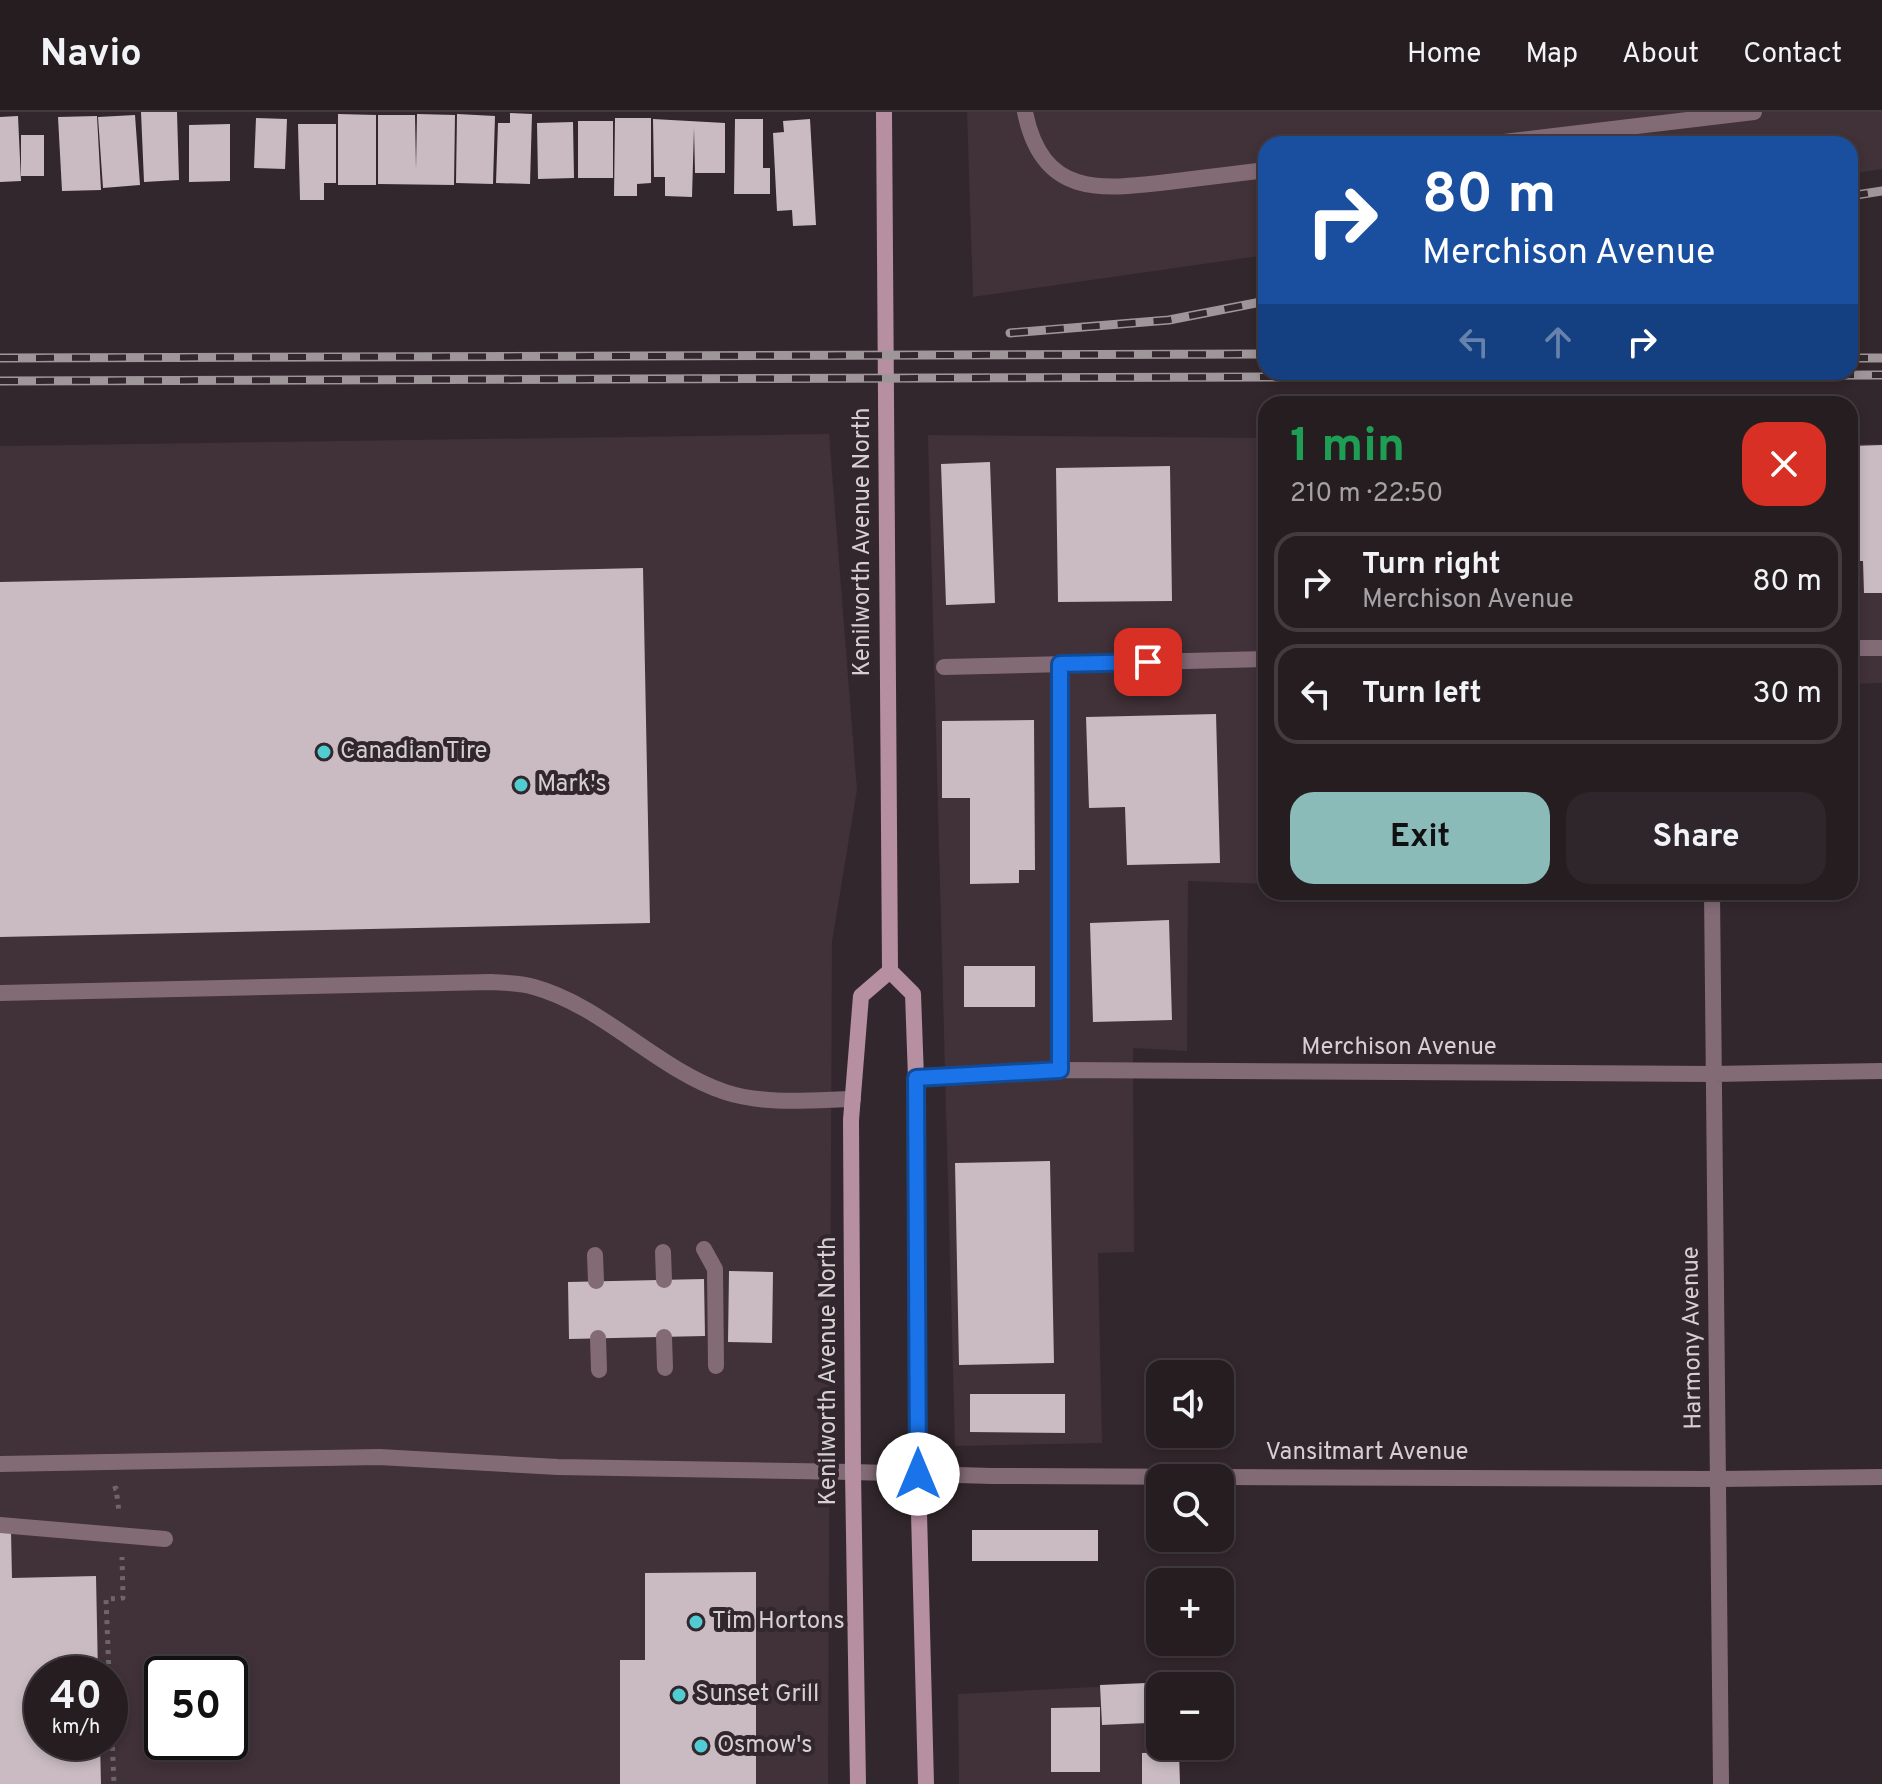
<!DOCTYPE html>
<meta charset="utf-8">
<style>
:root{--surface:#261d21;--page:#2e262a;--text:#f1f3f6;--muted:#a4a2a5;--line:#423b3f;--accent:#8bbbb9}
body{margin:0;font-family:Overpass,sans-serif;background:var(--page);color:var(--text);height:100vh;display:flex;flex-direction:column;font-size:30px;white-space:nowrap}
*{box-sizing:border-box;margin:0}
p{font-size:26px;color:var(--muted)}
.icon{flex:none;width:44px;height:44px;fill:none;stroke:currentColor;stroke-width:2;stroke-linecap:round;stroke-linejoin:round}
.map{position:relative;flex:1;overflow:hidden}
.drawer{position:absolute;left:1258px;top:284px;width:600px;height:504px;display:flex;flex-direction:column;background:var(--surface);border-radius:24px;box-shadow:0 4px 12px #0003,0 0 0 2px var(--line)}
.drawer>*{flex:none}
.hud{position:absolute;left:1258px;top:24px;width:600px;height:244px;border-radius:24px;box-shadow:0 4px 12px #0003,0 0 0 2px var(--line);background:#1a4fa0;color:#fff;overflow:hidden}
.tools{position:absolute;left:1146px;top:1248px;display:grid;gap:16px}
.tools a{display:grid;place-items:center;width:88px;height:88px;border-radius:16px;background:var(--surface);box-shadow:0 4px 12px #0003,0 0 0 2px var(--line);font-size:40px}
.speed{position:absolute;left:24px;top:1544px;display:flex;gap:16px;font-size:40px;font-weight:700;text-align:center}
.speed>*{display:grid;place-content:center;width:104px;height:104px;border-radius:50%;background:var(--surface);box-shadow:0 4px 12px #0003,0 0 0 2px var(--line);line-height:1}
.speed small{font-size:20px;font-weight:400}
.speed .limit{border:4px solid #111;border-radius:12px;background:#fff;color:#111}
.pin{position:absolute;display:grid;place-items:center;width:68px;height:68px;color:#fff;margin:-34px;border-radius:16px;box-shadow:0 4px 12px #0006}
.me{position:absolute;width:88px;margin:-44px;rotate:0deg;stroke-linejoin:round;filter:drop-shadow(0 0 6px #0008)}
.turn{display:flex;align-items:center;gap:28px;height:168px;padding:0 32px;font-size:36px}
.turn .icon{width:104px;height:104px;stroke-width:2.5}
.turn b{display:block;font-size:56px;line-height:68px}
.lanes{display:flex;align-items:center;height:76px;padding:0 32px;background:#0003;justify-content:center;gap:40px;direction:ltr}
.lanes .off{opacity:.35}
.round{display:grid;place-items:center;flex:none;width:84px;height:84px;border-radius:24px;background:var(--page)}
.summary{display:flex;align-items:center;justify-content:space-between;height:136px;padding:0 32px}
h1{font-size:48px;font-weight:700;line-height:60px;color:#1e9e55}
.button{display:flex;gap:16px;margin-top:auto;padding:16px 32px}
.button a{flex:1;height:92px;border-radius:24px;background:var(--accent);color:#111;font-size:32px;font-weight:700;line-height:92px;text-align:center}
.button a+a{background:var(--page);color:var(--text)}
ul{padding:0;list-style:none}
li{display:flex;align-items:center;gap:24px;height:100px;margin:0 16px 12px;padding:0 16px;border:4px solid var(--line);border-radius:24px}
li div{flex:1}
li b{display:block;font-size:30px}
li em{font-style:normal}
header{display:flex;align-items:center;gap:48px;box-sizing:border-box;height:112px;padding:0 40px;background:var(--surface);border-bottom:2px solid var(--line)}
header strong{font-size:38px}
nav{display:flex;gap:44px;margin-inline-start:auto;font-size:28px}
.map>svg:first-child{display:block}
.built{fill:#413138;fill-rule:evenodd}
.building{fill:#c9bbc1}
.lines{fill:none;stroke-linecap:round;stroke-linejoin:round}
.path{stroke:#6e6569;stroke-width:5;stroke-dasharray:4 6;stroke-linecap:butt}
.lane{stroke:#836b76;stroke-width:16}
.street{stroke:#836b76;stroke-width:16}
.secondary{stroke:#b68fa0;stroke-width:16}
.rail-casing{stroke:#9e9699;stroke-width:9}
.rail{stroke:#32272c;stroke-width:6;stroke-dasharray:18;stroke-linecap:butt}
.route-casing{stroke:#114b97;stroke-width:20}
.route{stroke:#1a73e8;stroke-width:14}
.poi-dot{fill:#51ccd2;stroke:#32272c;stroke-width:3}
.labels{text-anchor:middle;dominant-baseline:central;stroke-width:8;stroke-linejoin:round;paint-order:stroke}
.street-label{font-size:24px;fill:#d6cfd2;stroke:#32272c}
.poi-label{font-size:24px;fill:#d6cfd2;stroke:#32272c;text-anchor:start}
</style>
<header>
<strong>Navio</strong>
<nav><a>Home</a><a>Map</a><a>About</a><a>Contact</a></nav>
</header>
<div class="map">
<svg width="1882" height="1672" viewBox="0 0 1882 1672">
<rect width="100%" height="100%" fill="#32272c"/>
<path class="built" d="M967,0h915v57l-32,5v-30h-584v111l-293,42z
M829,322l28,356 -25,152 -4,842h-828v-1338zM42,1562h68v68h-68zM162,1562h68v68h-68z
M928,323l338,3v446l-78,-3 -1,170 -54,-3 1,204 -36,1 4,190 -147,3z
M1850,332h32v239l-32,1z
M1151,1572v100h-192l-1,-90z"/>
<path class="building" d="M141,0h36l2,68 -35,2z
M510,1l22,1 -2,70 -34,-1 2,-60h12z
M338,2l38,1v70h-38z
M417,2l38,1 -1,70 -76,-1v-69h37l1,54z
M457,2l38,2 -2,68 -37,-1z
M135,3l5,70 -37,3 -5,-71z
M18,4l3,65 -21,1v-65z
M97,4l4,74 -39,1 -4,-74z
M256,6l31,1 -2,50 -31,-1z
M615,6h36v65l-14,1v12h-23z
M653,7l72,4v50h-30l-1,-45 -2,69 -27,-1v-19h-11z
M735,7h28v49h7v26h-36z
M810,7l6,106 -23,1 -1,-16 -15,1 -4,-78 11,-1 -1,-11z
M578,9h35v57h-35z
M573,10l1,56 -36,1 -1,-56z
M230,12v57l-41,1v-57z
M298,12h38v59h-12v17h-24z
M21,23h23v41h-23z
M1882,333v148h-18l-1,-32h-13v-115z
M990,350l5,141 -49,2 -5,-141z
M1170,354l2,135 -114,1 -2,-134z
M643,456l7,355 -650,14v-355z
M1216,602l4,149 -93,2 -2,-58 -36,1 -3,-91z
M1034,608l1,150h-16v13l-49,1v-86h-28v-77z
M1169,808l3,100 -79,2 -3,-99z
M964,854h71v41h-71z
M1050,1049l4,202 -95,2 -4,-202z
M729,1159l44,1 -1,71 -44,-1z
M704,1167l1,57 -136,3 -1,-57z
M970,1282h95v39l-95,-1z
M972,1418h126v31h-126z
M11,1419l1,47 84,-2 2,98h-56v68h58l1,42h-101v-252z
M756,1460v212h-136v-124h25v-87z
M1146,1571l2,40 -46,2 -2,-40z
M1100,1595v65h-49v-64z
M1179,1640l1,32h-38v-31z"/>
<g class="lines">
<path class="path" d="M113,1377l3,-1 3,24
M109,1562l-3,-75 17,-1 -1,-41
M110,1575l4,97"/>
<path class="lane" d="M1025,0c17,85 75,78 143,70 33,-4 65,-8 98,-12
M1487,32l267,-32
M0,881l491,-11c14,1 30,1 43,5 69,19 123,82 191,105 39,13 87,8 128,7
M1060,958v-406
M704,1137l11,20 1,97
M663,1140l1,28
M595,1143l1,26
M664,1225l1,31
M598,1226l1,32
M0,1352l379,-7 179,10 295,5
M0,1413l165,14"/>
<path class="street" d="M1850,536h32
M944,555l322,-8
M1712,780l9,892
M916,966l144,-8 654,4 168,-3
M853,1360l139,4 727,3 163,-2"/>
<path class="secondary" d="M884,0l6,859 23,23 3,84 2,396 8,310
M858,1672l-5,-312 -2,-352 10,-124 29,-25"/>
<g class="rail-casing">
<path id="rail" d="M1850,84l32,-5
M1010,221l159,-13 97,-19
M0,246l1266,-4
M1850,246h32
M0,269l1882,-6"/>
</g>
<use href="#rail" class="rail"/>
</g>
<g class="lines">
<g class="route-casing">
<path id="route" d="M918,1362l-2,-396 144,-8v-406l88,-2"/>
</g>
<use href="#route" class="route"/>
</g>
<g class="poi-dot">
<circle cx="324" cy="640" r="8"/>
<circle cx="521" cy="673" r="8"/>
<circle cx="696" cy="1510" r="8"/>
<circle cx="679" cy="1583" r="8"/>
<circle cx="701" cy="1634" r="8"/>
</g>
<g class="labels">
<g class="street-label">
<text transform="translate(863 430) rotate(-90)">Kenilworth Avenue North</text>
<text x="1399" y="936">Merchison Avenue</text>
<text transform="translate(1693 1226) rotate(-91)">Harmony Avenue</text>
<text transform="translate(829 1259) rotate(-90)">Kenilworth Avenue North</text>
<text x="1367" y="1341">Vansitmart Avenue</text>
</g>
<g class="poi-label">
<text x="340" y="640">Canadian Tire</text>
<text x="537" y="673">Mark's</text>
<text x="712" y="1510">Tim Hortons</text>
<text x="695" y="1583">Sunset Grill</text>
<text x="717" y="1634">Osmow's</text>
</g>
</g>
</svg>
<div class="tools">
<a><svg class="icon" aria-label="sound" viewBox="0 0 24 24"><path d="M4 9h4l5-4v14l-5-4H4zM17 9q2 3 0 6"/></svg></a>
<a><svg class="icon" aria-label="search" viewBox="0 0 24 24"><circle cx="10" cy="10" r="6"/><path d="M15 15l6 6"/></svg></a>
<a>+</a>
<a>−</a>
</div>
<div class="speed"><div>40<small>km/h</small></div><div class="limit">50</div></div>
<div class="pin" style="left:1148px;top:550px;background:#d93025"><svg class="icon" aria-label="arrive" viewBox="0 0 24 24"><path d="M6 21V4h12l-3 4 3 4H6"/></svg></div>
<svg class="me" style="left:918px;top:1362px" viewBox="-20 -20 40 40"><circle r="19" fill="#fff"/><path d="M0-13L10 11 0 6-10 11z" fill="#1a73e8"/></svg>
<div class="hud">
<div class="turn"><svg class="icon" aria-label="right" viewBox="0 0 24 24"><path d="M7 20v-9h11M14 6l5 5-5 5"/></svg><div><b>80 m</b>Merchison Avenue</div></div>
<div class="lanes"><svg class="icon off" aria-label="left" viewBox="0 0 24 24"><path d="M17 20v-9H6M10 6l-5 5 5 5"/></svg><svg class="icon off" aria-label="ahead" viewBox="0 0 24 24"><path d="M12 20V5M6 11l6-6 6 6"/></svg><svg class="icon" aria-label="right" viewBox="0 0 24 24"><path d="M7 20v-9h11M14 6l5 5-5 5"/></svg></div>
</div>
<section class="drawer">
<div class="summary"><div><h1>1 min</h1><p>210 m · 22:50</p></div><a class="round" style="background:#d93025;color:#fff"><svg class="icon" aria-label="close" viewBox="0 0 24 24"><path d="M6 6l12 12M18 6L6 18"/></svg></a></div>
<ul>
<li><svg class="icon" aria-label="right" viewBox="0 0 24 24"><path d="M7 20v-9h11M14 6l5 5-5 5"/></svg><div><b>Turn right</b><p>Merchison Avenue</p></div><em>80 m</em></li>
<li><svg class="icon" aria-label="left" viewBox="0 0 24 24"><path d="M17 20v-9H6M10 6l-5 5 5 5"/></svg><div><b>Turn left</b></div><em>30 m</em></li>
</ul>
<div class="button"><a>Exit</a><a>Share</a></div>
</section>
</div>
